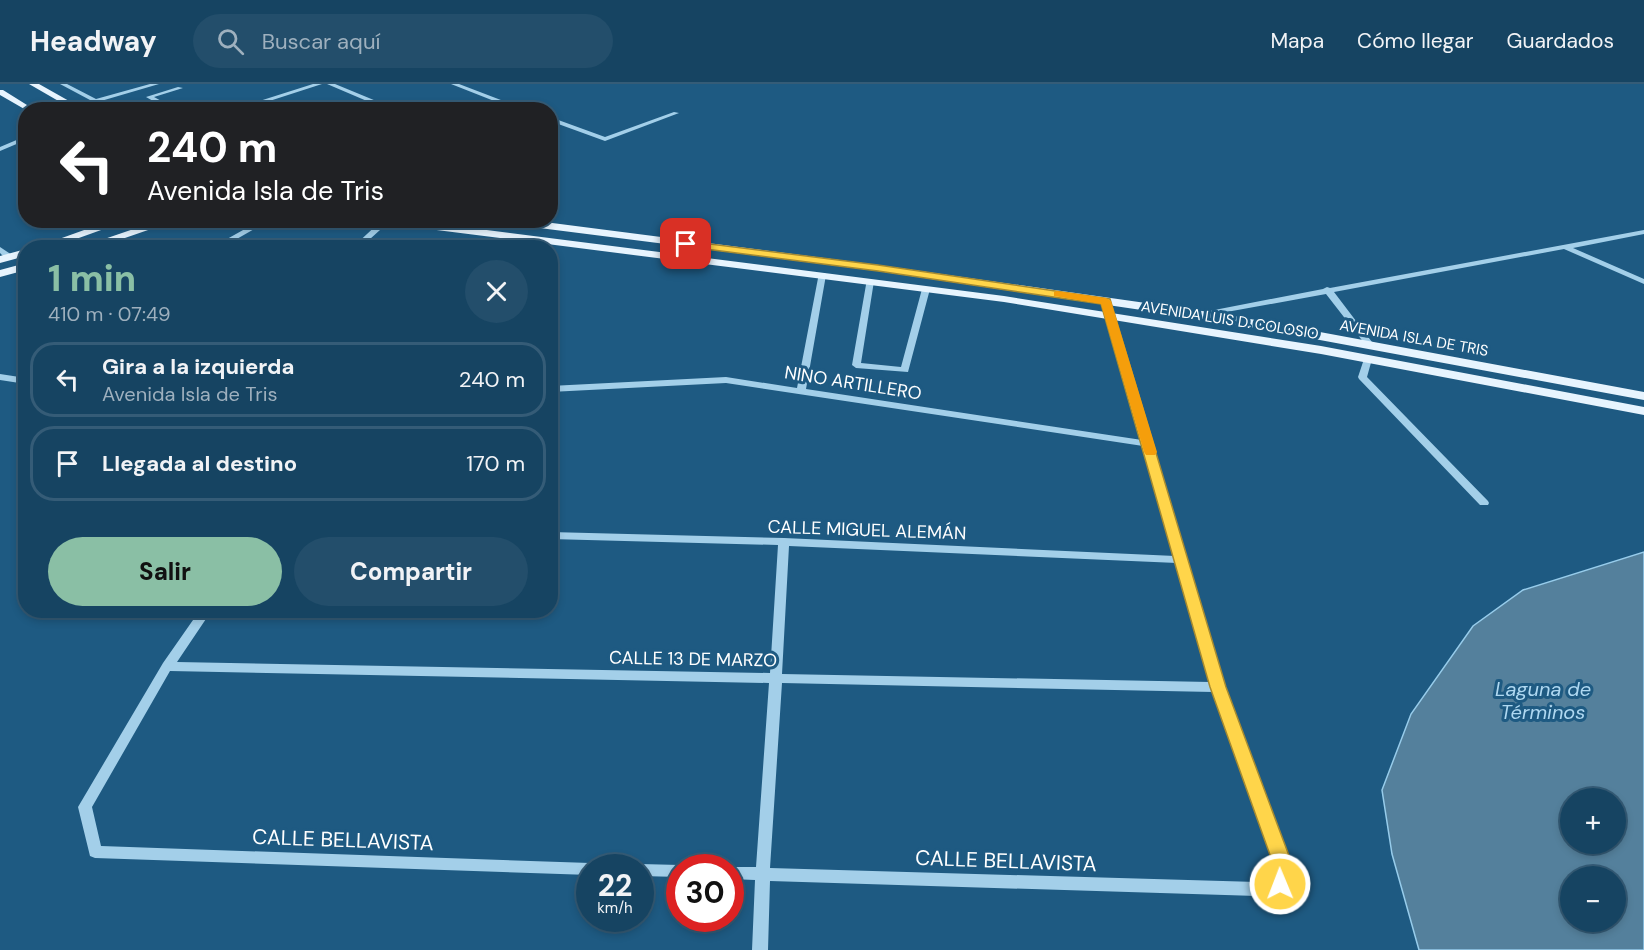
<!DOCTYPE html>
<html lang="es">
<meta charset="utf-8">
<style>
:root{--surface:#164462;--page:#234e6b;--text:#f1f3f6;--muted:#9eb0be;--line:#355c77;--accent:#8abfa5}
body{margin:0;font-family:"DM Sans",sans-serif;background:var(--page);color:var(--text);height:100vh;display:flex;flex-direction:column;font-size:22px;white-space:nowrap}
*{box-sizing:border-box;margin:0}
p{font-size:20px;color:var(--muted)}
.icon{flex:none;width:33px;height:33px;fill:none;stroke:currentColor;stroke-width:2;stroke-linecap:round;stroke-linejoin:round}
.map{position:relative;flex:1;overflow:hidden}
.side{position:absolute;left:18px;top:156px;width:540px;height:378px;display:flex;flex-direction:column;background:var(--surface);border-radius:24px;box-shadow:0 3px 9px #0003,0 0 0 2px var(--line)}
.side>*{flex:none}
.guide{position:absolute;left:18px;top:18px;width:540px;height:126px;border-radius:24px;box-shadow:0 3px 9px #0003,0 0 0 2px var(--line);background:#202124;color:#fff;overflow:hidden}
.fabs{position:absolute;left:1560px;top:704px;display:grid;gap:12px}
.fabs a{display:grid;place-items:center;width:66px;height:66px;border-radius:50%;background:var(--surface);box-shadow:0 3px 9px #0003,0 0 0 2px var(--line);font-size:30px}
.speed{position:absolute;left:576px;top:770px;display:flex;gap:12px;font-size:30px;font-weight:700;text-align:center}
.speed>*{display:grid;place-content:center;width:78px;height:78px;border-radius:50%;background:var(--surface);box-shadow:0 3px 9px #0003,0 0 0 2px var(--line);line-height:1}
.speed small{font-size:15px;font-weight:400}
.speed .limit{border:9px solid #d22;background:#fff;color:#111}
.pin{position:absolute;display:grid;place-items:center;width:51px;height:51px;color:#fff;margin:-26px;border-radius:12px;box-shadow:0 3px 9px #0006}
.me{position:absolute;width:66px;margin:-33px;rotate:359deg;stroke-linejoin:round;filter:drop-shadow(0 0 4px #0008)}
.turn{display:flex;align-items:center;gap:21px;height:126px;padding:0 30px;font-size:27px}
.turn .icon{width:78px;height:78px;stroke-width:2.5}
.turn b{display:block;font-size:42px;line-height:51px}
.round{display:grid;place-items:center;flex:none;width:63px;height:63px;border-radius:32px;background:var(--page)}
.overview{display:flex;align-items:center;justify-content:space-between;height:102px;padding:0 30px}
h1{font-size:36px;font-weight:800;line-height:45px;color:var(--accent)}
.cta{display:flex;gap:12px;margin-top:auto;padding:12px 30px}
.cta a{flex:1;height:69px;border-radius:36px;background:var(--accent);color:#111;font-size:24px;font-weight:800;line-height:69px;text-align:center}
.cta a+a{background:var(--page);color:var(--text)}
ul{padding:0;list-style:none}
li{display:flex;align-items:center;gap:18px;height:75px;margin:0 12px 9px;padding:0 18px;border:3px solid var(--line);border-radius:24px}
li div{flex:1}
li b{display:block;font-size:22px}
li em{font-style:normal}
header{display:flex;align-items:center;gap:36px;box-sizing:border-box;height:84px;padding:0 30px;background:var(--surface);border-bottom:2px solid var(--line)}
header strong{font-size:28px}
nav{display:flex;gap:33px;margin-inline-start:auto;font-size:21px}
.search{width:420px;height:54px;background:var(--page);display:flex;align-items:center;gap:15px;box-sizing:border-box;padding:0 21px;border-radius:33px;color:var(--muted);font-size:22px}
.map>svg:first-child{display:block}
.water{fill:#54809c;stroke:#97cceb;stroke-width:1.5;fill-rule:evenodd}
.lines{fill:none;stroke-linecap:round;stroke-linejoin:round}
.minor{fill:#a3cfe9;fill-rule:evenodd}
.major{fill:#e7f4fe;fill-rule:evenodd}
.route{fill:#ffd54a;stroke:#a68a30;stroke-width:1.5}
.slow{fill:#f59e0b}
.labels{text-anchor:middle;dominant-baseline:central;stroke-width:6;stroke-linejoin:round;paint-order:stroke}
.far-street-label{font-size:15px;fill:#fff;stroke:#1e5a82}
.street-label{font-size:18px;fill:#fff;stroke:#1e5a82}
.water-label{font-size:20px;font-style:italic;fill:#afd8f1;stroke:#1e5a82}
.near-street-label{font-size:21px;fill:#fff;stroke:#1e5a82}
</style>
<header>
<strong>Headway</strong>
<div class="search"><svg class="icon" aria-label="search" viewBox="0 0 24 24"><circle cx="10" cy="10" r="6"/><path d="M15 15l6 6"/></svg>Buscar aquí</div>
<nav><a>Mapa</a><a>Cómo llegar</a><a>Guardados</a></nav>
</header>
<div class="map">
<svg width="1644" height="866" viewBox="0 0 1644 866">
<rect width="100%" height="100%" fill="#1e5a82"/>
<path class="water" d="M1644,468v398h-225l-27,-96 -10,-64 29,-76 62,-88 50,-36zM1570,714h46v45h-46zM1570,792h46v45h-46z"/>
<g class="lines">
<path class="minor" d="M60,0h7l29,15 54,-15h9l-58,17 16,9h-9l-13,-7 -25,7h-12l32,-10z
M313,0h9l-80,26h-11z
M327,0h8l63,26h-10z
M451,0h8l68,26h-10z
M178,3l5,1 -29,9 24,13h-9l-23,-13z
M674,28l5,1 -74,28 -55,-20v-4l55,20z
M26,52v4l-26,11v-4z
M261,136h9l-49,28h-10z
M382,136l8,1 -30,27h-8z
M1644,146v4l-71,14 71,31v5l-80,-35 -230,43 41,54 -4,3 -3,-1 -42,-54 -127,23 -4,-2 4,-2 124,-24 4,-2 3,1z
M0,163l12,8v4h-6l-6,-6z
M819,189h6l1,2 -20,114 336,51 -40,-139 4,-2h3l115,388 67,182 -6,20 -28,7 -487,-15 -2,69h-16l3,-70 -25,-1v-12h-1h27l13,-184 -599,-12 -78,136 9,39 489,17 5,2 1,2h-6v8l-495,-17 -5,-2 -12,-49 85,-144 37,-53h12l-35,52 593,11 8,-128 -228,-6v-7l234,6 391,18 -32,-110 -417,-63 -176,9v-6l176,-9 71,11zM789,462l388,17 33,119 -428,-8zM782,599l431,9 64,177 -3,10 -17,3 -487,-14z
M867,195h3l4,2 -13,82 40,4 21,-78 4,-2 4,2 -22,83 -52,-4 -4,-3z
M1368,272l4,3 -5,18 121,124 1,2 -1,2h-8l-121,-126 -1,-2 6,-18z
M0,290l26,4v6l-26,-4z
M640,780l40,1 5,2h-5v10l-40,-1v-9h-6z"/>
<path class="major" d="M29,0h10l46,26h-11z
M0,6h3l32,20h-9l-26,-15z
M112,136h17l-78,28h-17z
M160,136h17l-81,28h-18z
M376,136h33l595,76 317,50 323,61v8l-323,-61 -317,-52 -623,-79z
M496,136h33l349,45 345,49 421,78v8l-421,-78 -345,-51 -377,-48z
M26,165v7l-26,7v-7z
M26,179v7l-26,7v-7z"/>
</g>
<path class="route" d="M686,157l192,24 232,34 116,388 68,182 -7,21 -7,2 -7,-2 -2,-6 4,-15 -65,-182 -109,-383 -223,-33 -196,-25 -1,-2z"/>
<path class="slow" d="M1057,207l49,7 5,3 46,151 -2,3h-9l-2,-3 -43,-148 -47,-8v-4z"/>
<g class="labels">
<g class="far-street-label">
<text transform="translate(1230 236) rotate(9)">AVENIDA LUIS D. COLOSIO</text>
<text transform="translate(1414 254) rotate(10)">AVENIDA ISLA DE TRIS</text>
</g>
<g class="street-label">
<text transform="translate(853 299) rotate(9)">NINO ARTILLERO</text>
<text transform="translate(867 446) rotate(2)">CALLE MIGUEL ALEMÁN</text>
<text transform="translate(693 575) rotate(1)">CALLE 13 DE MARZO</text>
</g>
<g class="water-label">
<text x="1543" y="605">Laguna de<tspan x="1543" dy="23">Términos</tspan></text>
</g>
<g class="near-street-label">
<text transform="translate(343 756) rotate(2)">CALLE BELLAVISTA</text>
<text transform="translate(1006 777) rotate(2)">CALLE BELLAVISTA</text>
</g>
</g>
</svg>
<div class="fabs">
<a>+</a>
<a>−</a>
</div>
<div class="speed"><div>22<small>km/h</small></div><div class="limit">30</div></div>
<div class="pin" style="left:686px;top:160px;background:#d93025"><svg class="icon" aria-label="arrive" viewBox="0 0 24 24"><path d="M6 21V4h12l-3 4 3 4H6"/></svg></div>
<svg class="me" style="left:1280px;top:800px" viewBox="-20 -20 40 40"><circle r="17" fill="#ffd54a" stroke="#fff" stroke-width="3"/><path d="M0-11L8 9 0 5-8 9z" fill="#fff"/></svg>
<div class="guide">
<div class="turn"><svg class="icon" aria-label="left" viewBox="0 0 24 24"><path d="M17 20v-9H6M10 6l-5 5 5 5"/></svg><div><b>240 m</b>Avenida Isla de Tris</div></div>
</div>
<section class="side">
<div class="overview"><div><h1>1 min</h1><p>410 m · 07:49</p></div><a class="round"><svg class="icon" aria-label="close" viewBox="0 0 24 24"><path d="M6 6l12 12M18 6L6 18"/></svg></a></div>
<ul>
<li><svg class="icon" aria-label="left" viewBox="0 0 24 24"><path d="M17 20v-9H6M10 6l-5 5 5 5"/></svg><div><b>Gira a la izquierda</b><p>Avenida Isla de Tris</p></div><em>240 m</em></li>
<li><svg class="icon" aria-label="arrive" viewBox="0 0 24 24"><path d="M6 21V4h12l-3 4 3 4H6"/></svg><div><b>Llegada al destino</b></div><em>170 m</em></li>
</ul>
<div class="cta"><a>Salir</a><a>Compartir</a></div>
</section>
</div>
